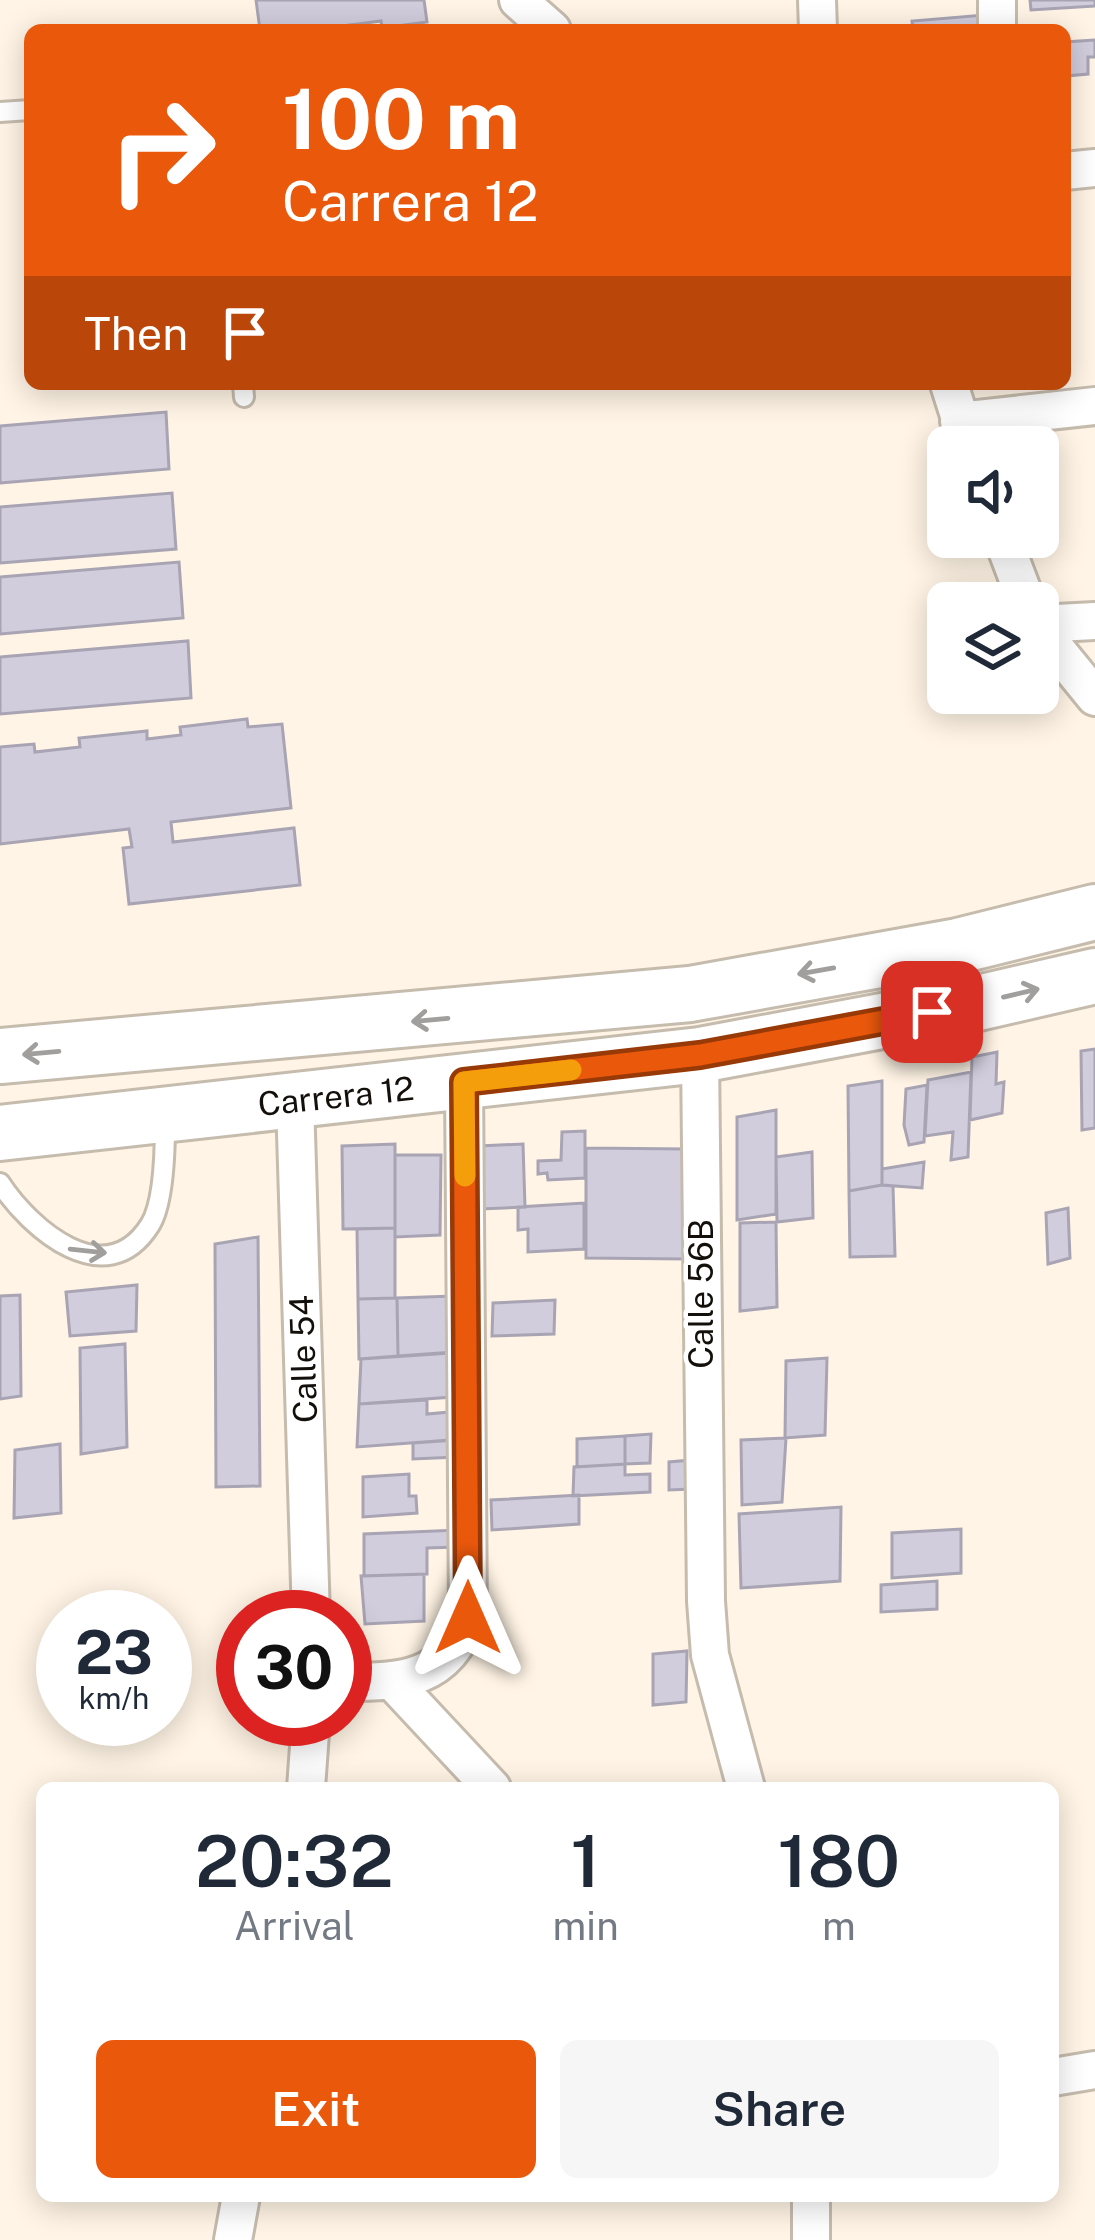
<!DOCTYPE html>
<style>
:root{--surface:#fff;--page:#f6f6f7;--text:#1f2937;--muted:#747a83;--accent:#ea580c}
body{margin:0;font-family:"Public Sans",sans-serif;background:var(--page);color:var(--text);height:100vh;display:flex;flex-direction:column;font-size:45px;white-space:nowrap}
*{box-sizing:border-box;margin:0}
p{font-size:39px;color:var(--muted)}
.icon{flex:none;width:66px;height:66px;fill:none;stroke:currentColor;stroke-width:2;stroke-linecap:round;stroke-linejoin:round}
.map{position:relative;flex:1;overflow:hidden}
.details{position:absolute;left:36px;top:1782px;width:1023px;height:420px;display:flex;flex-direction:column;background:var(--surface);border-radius:18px;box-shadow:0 6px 30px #0003}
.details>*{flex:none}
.guide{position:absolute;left:24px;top:24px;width:1047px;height:366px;border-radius:18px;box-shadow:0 6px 30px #0003;background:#ea580c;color:#fff;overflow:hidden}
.tools{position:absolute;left:927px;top:426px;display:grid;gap:24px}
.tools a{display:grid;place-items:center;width:132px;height:132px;border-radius:18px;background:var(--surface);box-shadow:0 6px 30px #0003;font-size:60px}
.speed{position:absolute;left:36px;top:1590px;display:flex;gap:24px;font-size:60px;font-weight:700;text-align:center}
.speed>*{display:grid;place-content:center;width:156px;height:156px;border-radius:50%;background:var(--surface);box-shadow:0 6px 30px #0003;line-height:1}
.speed small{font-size:30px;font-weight:400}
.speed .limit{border:18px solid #d22;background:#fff;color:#111}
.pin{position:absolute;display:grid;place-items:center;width:102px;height:102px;color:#fff;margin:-51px;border-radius:24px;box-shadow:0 6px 18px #0006}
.me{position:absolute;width:132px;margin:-66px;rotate:0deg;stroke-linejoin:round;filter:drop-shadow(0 0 9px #0008)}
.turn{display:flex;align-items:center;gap:42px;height:252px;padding:0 60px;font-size:54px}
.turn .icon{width:156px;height:156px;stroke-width:2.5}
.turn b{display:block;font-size:84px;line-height:102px}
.then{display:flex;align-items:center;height:114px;padding:0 60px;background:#0003;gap:24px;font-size:45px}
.eta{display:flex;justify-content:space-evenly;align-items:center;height:204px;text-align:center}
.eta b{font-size:72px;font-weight:600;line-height:84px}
.button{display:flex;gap:24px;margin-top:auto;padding:24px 60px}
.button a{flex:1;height:138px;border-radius:18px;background:var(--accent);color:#fff;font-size:48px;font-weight:600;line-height:138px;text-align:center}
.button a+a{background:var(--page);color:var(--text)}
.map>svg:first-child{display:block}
.building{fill:#d1cddd;stroke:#a8a4b4;stroke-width:3}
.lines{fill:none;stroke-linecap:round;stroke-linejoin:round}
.service-casing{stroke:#c6bcae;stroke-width:24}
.minor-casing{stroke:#c6bcae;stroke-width:42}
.primary-casing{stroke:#c6bcae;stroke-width:60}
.service{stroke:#fff;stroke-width:18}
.minor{stroke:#fff;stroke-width:36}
.primary{stroke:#fff;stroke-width:54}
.oneway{stroke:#a19f9d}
.route-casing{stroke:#983908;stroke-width:30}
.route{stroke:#ea580c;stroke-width:21}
.slow{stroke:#f59e0b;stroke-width:21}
.labels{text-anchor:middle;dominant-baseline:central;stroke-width:9;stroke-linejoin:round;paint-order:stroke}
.street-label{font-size:33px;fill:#130f0a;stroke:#fff}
</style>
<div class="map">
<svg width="1095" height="2240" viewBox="0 0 1095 2240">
<rect width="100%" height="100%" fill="#fff4e5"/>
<path class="building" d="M256,0h168l3,22 -45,6 -1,-7 -70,9h-51z
M1030,0h65v6l-64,4z
M984,15l1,15h-72l-1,-9z
M1095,40v17h-7v17l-23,2v-34z
M166,412l3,57 -169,14v-57z
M172,493l4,56 -176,14v-56z
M179,562l4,56 -183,16v-57z
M188,641l3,57 -191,16v-57z
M247,719l1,8 34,-3 9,84 -120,14 2,20 121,-14 6,57 -171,19 -6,-56 9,-1 -3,-18 -129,15v-97l34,-3 1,8 45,-5 -1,-9 68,-7v8l34,-4 -1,-8z
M1095,1049v79l-13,2 -1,-79z
M997,1052l-1,32 8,-2 -2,31 -32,7 2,-63z
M971,1072l-3,85 -17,3 2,-28 -28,4 3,-56z
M882,1081v104l-33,6 -1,-105z
M927,1085l-3,57 -15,3 -5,-20 2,-36z
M776,1110v104l-39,6v-103z
M585,1131v47l-37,2 -1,-7 -9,1v-13l23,-1 1,-28z
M395,1144v84l-52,1 -1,-83z
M523,1144l2,63 -44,2 -2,-63z
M586,1148l100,1v110l-100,-1z
M812,1152l1,66 -36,4 -1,-65z
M395,1155h46l-1,80 -45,2z
M924,1162l-2,26 -40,-3v-16z
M882,1185l11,1 2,70 -45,1 -1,-66z
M584,1203v46l-56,3v-23l-10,1v-23z
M1068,1208l2,50 -22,6 -2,-51z
M776,1222l1,85 -37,4v-88z
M395,1228v70l-37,1 -1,-70z
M258,1237l2,249 -44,1 -1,-243z
M137,1285l-1,46 -66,5 -4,-44z
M20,1295l1,101 -21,3v-103z
M454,1296v56l-56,4 -1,-58z
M397,1298l1,58 -39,3 -1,-60z
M555,1300l-1,34 -62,2 1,-33z
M125,1344l2,103 -46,7 -1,-106z
M451,1353l1,44 -93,7 2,-45z
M827,1358l-2,77 -40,3 1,-77z
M427,1400v14l23,-2v28l-93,7 2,-43z
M651,1434l-1,29 -25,1v-28z
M625,1436v28l-48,3v-28z
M786,1438l-4,64 -40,3 -1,-65z
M456,1440l1,17 -44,2v-16z
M60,1444l1,69 -47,5 1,-68z
M692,1460l-1,29 -22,1v-28z
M625,1464v11l25,-1v18l-77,4 1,-29z
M409,1474v22h7l1,17 -54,4v-40z
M579,1495v29l-87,6 -1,-30z
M841,1507l-1,74 -99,7 -2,-74z
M961,1529v44l-69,5v-45z
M458,1530v17l-31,1v26l-63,2v-42z
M424,1574v47l-59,3 -4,-48z
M937,1581v28l-56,3v-27z
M687,1651l-1,51 -33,3v-51z"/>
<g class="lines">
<g class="service-casing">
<path id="service" d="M0,112l30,-2
M243,384l1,13
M0,1183c30,46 106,112 150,42 14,-22 15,-77 15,-103"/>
</g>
<g class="minor-casing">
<path id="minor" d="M518,0l34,30
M817,0l1,30
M997,0v30
M1065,171l30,-3
M949,384l20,63
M959,421l136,-15
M1002,537l25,66
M1038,624l57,-3
M1038,627l57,70
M700,1055l6,546 4,54 36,133
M295,1101l16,516
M345,1682c58,0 102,-2 123,-64l-4,-536
M393,1682l99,106
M306,1788l5,-69
M1053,2077l42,-7
M811,2196v44
M233,2240l8,-44"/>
</g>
<g class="primary-casing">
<path id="primary" d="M0,1056l690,-62 268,-48 137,-34
M0,1133l700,-78 278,-52 117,-27"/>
</g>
<use href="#service" class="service"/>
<use href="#minor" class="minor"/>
<use href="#primary" class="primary"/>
</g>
<defs><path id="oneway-shaft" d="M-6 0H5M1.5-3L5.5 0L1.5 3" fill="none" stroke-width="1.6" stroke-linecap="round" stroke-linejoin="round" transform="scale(3)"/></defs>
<g class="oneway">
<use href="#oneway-shaft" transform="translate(816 971) rotate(170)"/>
<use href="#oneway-shaft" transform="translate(1021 993) rotate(-13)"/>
<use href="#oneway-shaft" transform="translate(430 1020) rotate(175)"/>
<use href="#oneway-shaft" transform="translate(41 1053) rotate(175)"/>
<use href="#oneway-shaft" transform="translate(88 1251) rotate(6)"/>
</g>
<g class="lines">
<g class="route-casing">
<path id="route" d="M468,1618l-4,-536 236,-27 232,-43"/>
</g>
<use href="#route" class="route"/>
<path class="slow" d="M465,1176l-1,-94 107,-12"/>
</g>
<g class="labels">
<g class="street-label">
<text transform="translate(336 1096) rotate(-6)">Carrera 12</text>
<text transform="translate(701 1294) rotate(-90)">Calle 56B</text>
<text transform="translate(303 1359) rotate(-92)">Calle 54</text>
</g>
</g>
</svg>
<div class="tools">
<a><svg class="icon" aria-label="sound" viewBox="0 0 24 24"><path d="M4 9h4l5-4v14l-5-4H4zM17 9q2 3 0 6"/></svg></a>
<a><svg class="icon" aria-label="layers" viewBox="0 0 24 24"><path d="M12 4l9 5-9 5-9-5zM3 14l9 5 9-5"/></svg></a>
</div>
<div class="speed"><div>23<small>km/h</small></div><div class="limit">30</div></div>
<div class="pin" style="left:932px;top:1012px;background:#d93025"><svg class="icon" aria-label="arrive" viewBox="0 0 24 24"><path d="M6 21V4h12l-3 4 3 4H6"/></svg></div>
<svg class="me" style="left:468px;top:1618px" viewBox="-20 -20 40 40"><path d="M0-17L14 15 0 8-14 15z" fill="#ea580c" stroke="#fff" stroke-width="4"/></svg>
<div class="guide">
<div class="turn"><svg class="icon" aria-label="right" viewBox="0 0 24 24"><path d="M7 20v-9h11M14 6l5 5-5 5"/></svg><div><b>100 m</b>Carrera 12</div></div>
<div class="then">Then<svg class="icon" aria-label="arrive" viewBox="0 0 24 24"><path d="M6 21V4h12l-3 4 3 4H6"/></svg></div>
</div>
<section class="details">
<div class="eta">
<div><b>20:32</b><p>Arrival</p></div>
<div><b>1</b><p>min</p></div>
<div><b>180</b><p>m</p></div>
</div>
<div class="button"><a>Exit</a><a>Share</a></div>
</section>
</div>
